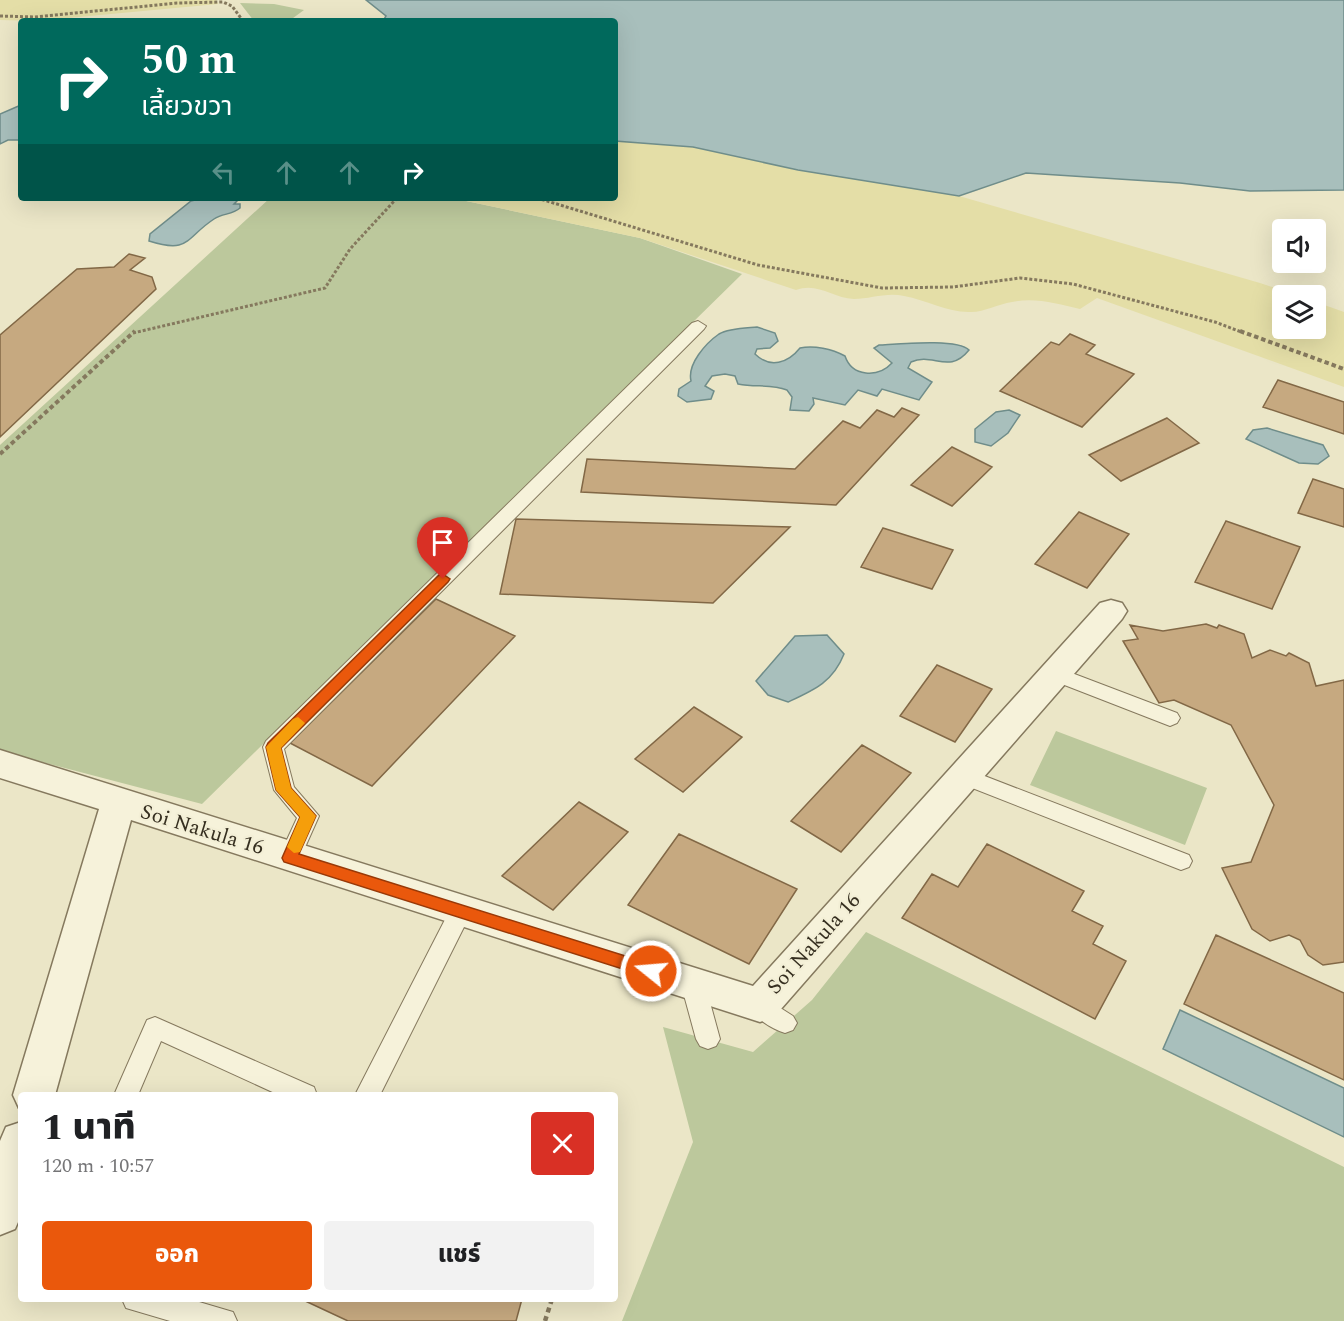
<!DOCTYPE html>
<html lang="th">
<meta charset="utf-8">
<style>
:root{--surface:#fff;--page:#f2f2f2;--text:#202124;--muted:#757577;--accent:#ea580c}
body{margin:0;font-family:Spectral,"Noto Sans Thai",serif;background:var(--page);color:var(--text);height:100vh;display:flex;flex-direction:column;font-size:22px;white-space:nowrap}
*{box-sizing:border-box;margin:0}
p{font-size:20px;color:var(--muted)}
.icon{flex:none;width:33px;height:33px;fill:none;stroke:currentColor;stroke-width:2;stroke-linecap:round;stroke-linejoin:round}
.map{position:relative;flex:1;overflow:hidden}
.sheet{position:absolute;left:18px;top:1092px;width:600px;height:210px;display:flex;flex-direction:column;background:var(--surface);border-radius:6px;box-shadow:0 6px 24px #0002}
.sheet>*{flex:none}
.top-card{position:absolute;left:18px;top:18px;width:600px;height:183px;border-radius:6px;box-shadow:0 6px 24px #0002;background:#00695c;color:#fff;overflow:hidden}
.controls{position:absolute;left:1272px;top:219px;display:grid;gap:12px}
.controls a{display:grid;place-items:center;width:54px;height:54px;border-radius:6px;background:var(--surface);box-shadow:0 6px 24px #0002;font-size:30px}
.pin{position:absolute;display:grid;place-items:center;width:51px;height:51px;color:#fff;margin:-62px -26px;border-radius:50% 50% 50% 0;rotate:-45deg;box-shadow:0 0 6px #0007}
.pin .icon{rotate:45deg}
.me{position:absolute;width:66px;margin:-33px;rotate:287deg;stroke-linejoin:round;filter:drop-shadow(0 0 4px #0008)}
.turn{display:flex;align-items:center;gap:21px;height:126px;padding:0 24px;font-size:27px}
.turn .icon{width:78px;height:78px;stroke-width:2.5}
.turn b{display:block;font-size:42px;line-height:51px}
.lanes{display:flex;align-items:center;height:57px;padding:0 24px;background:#0003;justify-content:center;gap:30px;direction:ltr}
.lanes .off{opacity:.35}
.round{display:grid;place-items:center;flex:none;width:63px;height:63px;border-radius:6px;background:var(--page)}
.summary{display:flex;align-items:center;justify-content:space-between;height:102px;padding:0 24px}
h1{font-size:36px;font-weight:800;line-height:45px}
.primary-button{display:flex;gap:12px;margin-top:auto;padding:12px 24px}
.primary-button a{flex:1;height:69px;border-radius:6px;background:var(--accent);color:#fff;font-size:24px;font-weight:800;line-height:69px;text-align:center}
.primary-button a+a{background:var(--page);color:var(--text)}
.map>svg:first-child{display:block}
.green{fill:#bcc89c}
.sand{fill:#e4dea7}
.water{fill:#a8bfbc;stroke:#6f8d8a;stroke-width:1.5}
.building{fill:#c6a980;stroke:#826846;stroke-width:1.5}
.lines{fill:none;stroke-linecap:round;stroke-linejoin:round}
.lane-casing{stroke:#85795e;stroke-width:2}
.street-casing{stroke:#85795e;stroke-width:3}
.path-far2{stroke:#85795e;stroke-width:3;stroke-dasharray:3 2;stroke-linecap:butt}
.path-far1{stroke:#85795e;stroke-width:4;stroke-dasharray:4.5 3;stroke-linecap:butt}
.path{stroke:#85795e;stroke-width:4.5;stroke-dasharray:5 4;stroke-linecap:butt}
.lane{fill:#f6f2da;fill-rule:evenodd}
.street{fill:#f6f2da;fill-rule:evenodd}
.route{fill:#ea580c;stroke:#983908;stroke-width:1.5}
.slow{fill:#f59e0b}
.labels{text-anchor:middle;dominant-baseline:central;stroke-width:4.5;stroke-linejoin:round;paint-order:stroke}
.street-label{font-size:21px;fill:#362f20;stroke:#f3efd6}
</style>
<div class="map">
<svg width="1344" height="1321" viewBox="0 0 1344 1321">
<rect width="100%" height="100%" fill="#ebe6c7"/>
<path class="green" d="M240,3l34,1 30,6 -15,11h-35z
M270,198h182l188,40 102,36 -540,530 -202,-53v-306z
M1056,731l151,57 -22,57 -155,-60z
M866,932l478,235v154h-722l71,-179 -30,-115 90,25 59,-52z"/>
<path class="sand" d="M0,0h216l2,4 -182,17 -36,-1z
M615,141l78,6 105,23 161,26 301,87 37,12 -15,1v32h34v-26l28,10v75l-247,-89 -17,11c-22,-5 -45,-12 -68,-7 -14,2 -27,10 -41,10 -23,1 -44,-12 -67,-16 -17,-4 -34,3 -50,3 -22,-1 -36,-17 -58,-9l-156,-52 -188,-40h163z"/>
<path class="water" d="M366,0h978v190l-94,1 -70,-8 -154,-10 -67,23 -161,-26 -105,-23 -78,-6v-120h-232l3,-5z
M21,105v35h-13l-8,4v-30z
M203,198h37l-6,6h6v4c-8,7 -17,5 -26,11 -29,19 -24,35 -65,22l1,-7 41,-33z
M757,327l18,6 3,8 -8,7 -13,1 -2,5c15,15 33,9 45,-6 14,-3 32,1 45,8 7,21 33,22 47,7l-18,-15 5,-3c19,-1 79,-7 90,5 -20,25 -36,2 -58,12l-3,6 24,14 -13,18 -37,-11 -5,7 -19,-6 -13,15 -32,-7 1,6 -5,7 -19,-1 2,-13 -5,-7c-17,-7 -31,-2 -49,-6l-3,-8 -10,-2 -13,2 -7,10 9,5 -3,8 -24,3 -9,-6 1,-7 12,-8c-4,-17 15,-38 28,-47 10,-6 27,-6 38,-7z
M1009,410l11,5 -12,18 -17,13 -16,-4v-13l21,-17z
M1267,428l56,17 6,11 -11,8 -19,-1 -53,-24 7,-9z
M827,635l17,19c-11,28 -30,36 -56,48l-20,-7 -12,-14 39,-45z
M1180,1010l164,78v49l-181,-88z"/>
<path class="building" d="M129,254l16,4 -15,12 22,7 4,12 -156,148v-102l77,-66 37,-2z
M1070,334l25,11 -9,9 48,20 -52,53 -82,-36 51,-49 8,3z
M1278,380l66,22v32l-81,-27z
M902,408l17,7 -83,90 -255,-13 6,-33 208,10 48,-48 17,7 17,-18 17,7z
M1167,418l32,25 -78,38 -32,-26z
M952,447l40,20 -40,39 -41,-21z
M1313,479l31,10v38l-46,-14z
M1079,512l50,22 -42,54 -52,-24z
M516,519l274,8 -77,76 -213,-9z
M1226,521l74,26 -28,62 -77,-27z
M883,528l70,22 -21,39 -71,-22z
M436,599l79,37 -143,150 -82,-43z
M1206,624l11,4 2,-3 25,9 8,24 18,-8 16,6 3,-3 20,10 7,23 28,-6v282l-21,3 -15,-10 -8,-15 -11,-5 -19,6 -18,-12 -30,-61 29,-6 23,-57 -43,-80 -57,-25 -15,3 -36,-62 15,-2 -8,-14 33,6z
M937,665l55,24 -37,53 -55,-26z
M694,707l48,30 -59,55 -48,-33z
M862,745l49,28 -70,79 -50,-31z
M579,802l49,30 -75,78 -51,-34z
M679,834l118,55 -48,75 -121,-59z
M987,844l97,47 -12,20 31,15 -10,18 33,17 -31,58 -193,-101 30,-44 26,13z
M1216,935l128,58v87l-160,-76z
M301,1299h221l-6,22h-168z"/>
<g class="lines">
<g class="lane-casing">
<path id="lane" d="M698,321l8,5 -2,3 -420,420 10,38 25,29 -21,47 -8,3 -8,-3 -3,-6 18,-39 -23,-28 -11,-43 3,-6 426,-418z
M1056,667l121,46 3,5 -3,5 -7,3 -121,-47 -3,-5 3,-5z
M964,768l225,87 3,6 -3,6 -8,3 -224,-88 -3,-6 3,-6z
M461,902l8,2 3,7 -92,184h-25l98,-191z
M693,974l8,3 4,7 15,55 -4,7 -8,3 -8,-3 -4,-7 -15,-55 4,-7z
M760,995l33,21 4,7 -4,7 -8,3c-13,-4 -31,-15 -37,-28l4,-7z
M155,1017l159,70 3,8h-38l-118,-54 -23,54h-24l33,-75z
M122,1299h67l44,13 4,9h-67l-44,-13z"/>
</g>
<g class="street-casing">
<path id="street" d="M1111,600l11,3 5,8 -5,8 -348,398 -14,5 -629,-202 -76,275h-34l-2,13 -6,-13 86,-286 -99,-31v-28l753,236 347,-383z
M21,1122v93l-6,14 -15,6v-94l6,-14z"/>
</g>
<path class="path-far2" d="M0,16l35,1 142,-14 46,-1 9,4 11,15
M537,198l221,67 124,23 71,-1 67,-9 53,6 142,38 29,11
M133,333l192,-45 25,-39 47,-51"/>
<path class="path-far1" d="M1240,331l104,38
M0,454l135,-123"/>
<path class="path" d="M545,1321l7,-22"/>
<use href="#lane" class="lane"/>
<use href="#street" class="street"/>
</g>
<path class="route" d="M443,574l7,5 -2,3 -167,166 10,40 25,28 -17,38 352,110 6,2 2,5 -2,5 -6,2 -367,-116 -2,-4 18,-41 -24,-27 -10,-43 2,-4 171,-168z"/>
<path class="slow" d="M298,717l7,6 -24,25 10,40 25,28 -16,36 -6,1 -7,-6 13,-30 -24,-27 -10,-43 27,-28z"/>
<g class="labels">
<g class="street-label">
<text transform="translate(202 830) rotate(17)">Soi Nakula 16</text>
<text transform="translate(814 944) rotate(-48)">Soi Nakula 16</text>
</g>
</g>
</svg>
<div class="controls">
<a><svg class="icon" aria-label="sound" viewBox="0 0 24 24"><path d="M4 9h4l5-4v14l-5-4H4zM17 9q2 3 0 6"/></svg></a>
<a><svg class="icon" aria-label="layers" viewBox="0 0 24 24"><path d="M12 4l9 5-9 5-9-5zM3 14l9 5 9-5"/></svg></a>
</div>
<div class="pin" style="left:443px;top:579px;background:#d93025"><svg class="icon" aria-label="arrive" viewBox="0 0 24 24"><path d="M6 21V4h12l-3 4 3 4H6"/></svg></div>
<svg class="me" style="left:651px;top:971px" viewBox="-20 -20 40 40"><circle r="17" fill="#ea580c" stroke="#fff" stroke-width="3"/><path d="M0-11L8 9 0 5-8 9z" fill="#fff"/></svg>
<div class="top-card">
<div class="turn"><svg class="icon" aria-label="right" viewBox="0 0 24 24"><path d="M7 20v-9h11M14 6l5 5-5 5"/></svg><div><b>50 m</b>เลี้ยวขวา</div></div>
<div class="lanes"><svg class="icon off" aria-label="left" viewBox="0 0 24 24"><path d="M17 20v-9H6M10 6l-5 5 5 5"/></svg><svg class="icon off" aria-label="ahead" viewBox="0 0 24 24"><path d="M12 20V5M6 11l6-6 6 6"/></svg><svg class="icon off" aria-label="ahead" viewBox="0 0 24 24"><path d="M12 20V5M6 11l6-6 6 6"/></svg><svg class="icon" aria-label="right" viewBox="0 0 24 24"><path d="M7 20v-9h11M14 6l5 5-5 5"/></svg></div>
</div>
<section class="sheet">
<div class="summary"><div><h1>1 นาที</h1><p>120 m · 10:57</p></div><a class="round" style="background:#d93025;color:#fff"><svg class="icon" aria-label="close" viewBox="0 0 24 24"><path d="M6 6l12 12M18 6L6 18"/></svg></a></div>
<div class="primary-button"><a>ออก</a><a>แชร์</a></div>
</section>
</div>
